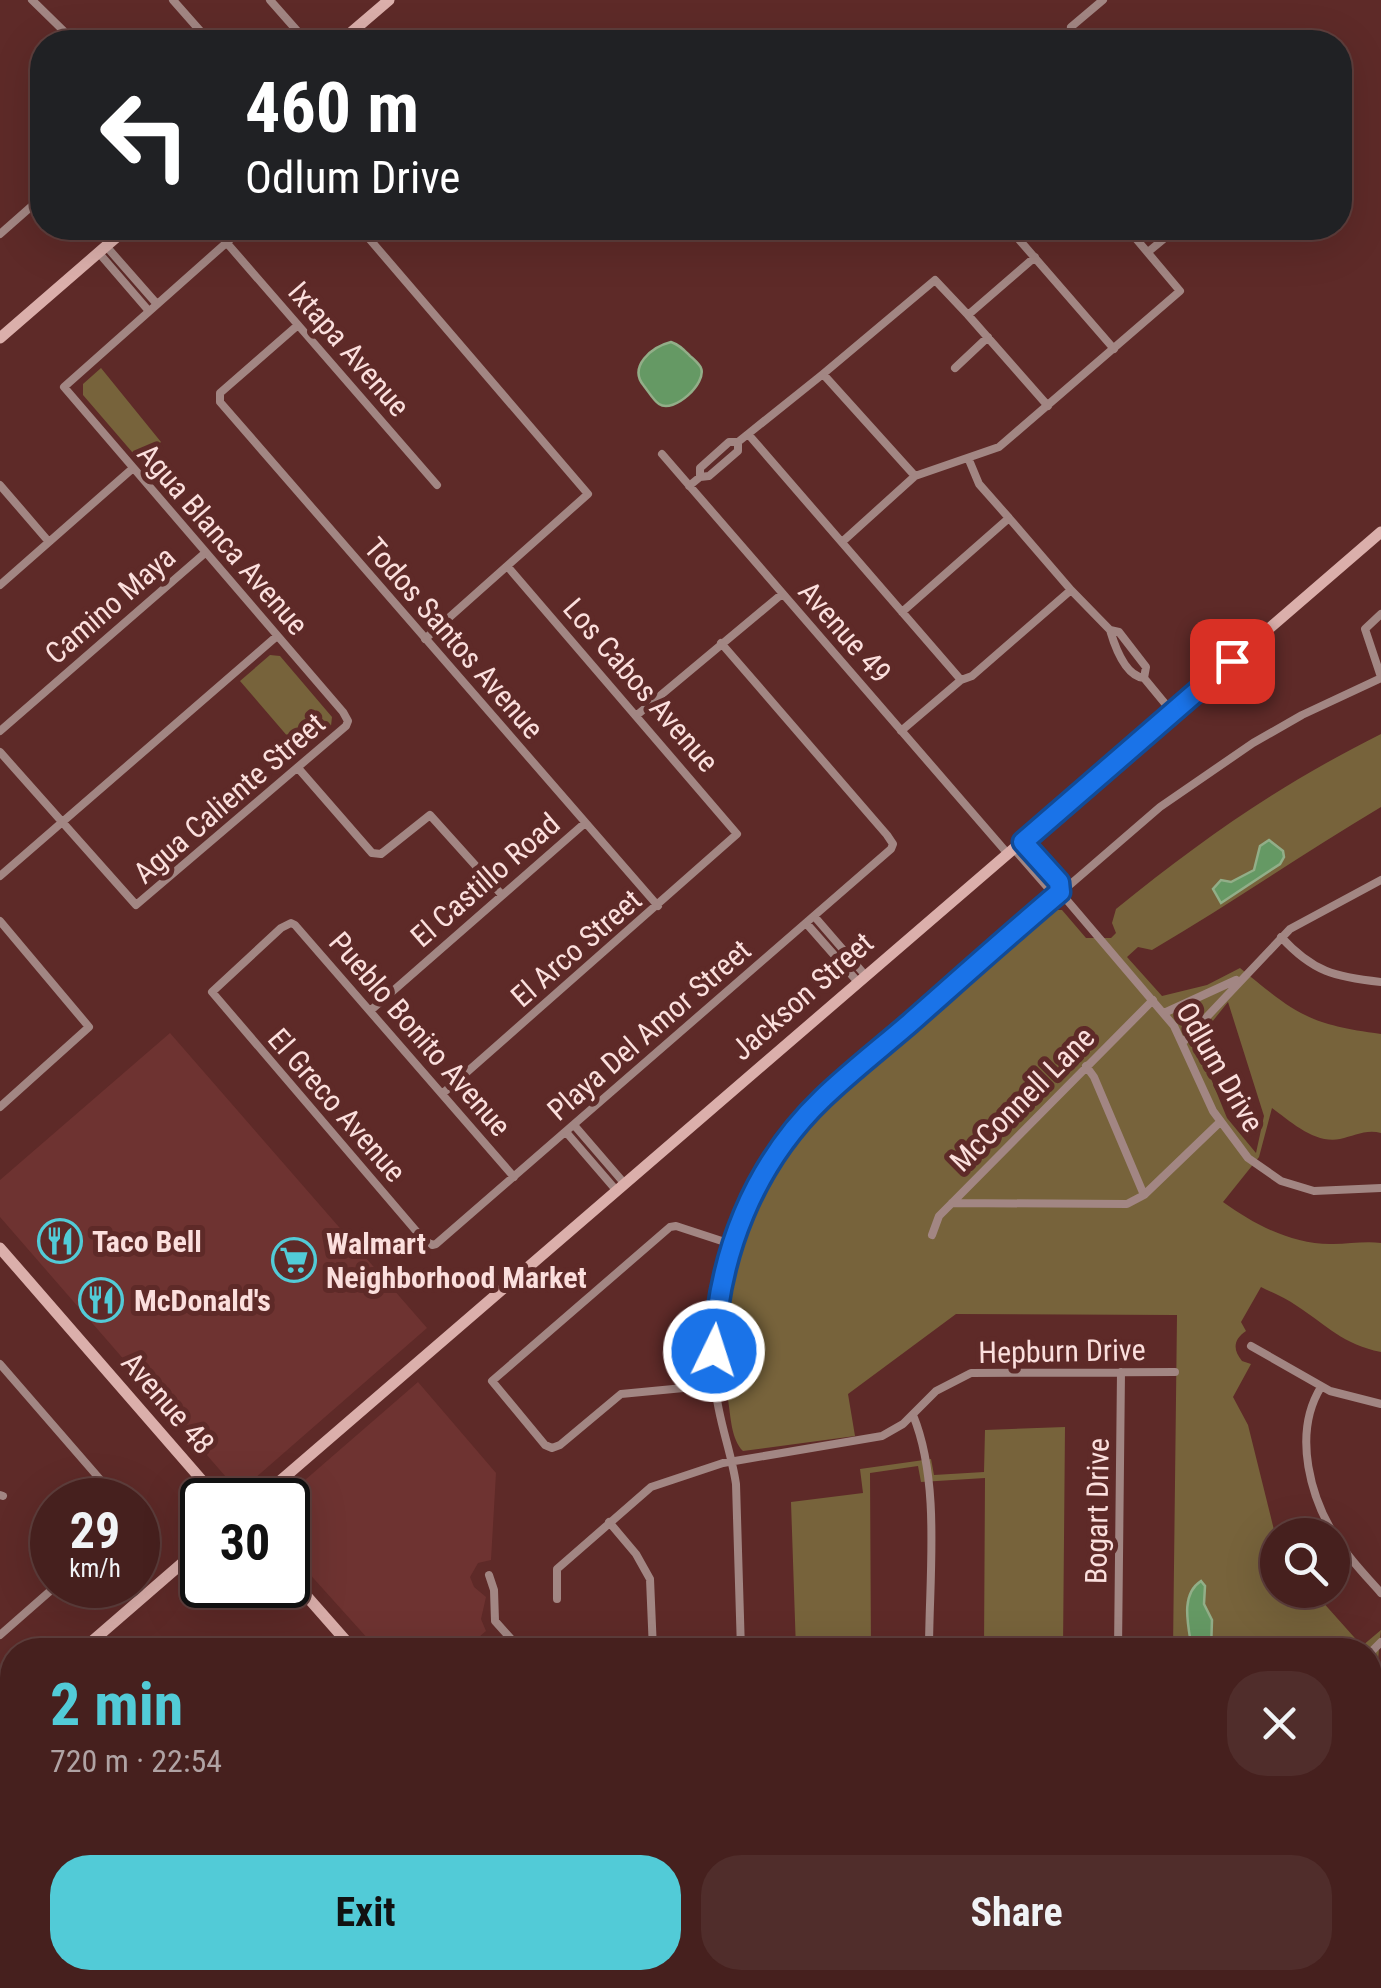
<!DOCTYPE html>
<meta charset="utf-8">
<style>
:root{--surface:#46201e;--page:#502d2b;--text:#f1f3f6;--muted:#b0a3a4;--line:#5e3e3c;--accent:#52cbd7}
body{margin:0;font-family:"Roboto Condensed",sans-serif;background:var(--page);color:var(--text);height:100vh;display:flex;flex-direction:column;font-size:38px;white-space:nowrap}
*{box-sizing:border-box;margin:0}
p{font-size:32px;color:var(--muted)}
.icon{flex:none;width:55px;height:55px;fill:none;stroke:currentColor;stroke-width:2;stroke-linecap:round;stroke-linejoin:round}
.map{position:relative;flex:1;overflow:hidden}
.sheet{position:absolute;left:0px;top:1638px;width:1382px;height:352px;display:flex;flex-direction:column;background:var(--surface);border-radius:40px 40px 0 0;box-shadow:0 10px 40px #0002,0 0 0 2px var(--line)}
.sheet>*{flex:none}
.top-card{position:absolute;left:30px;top:30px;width:1322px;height:210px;border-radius:40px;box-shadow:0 10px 40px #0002,0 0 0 2px var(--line);background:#202124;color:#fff;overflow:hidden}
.buttons{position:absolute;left:1260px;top:1518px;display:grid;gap:20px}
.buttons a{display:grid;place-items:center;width:90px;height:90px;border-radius:50%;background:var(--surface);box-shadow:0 10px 40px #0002,0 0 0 2px var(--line);font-size:50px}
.speed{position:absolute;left:30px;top:1478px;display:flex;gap:20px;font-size:50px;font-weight:700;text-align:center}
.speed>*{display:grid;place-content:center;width:130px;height:130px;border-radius:50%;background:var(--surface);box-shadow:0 10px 40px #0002,0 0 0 2px var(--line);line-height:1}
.speed small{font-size:25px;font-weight:400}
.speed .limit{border:5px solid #111;border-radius:15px;background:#fff;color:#111}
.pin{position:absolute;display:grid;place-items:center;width:85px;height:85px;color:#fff;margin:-42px;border-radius:20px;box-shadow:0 5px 15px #0006}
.me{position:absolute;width:110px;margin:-55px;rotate:4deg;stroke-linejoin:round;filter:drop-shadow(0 0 8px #0008)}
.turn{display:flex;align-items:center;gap:35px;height:210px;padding:0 50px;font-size:45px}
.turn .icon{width:130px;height:130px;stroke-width:2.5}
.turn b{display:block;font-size:70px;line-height:85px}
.round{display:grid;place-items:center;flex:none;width:105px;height:105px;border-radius:40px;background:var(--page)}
.headline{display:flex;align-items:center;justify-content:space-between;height:170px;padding:0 50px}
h1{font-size:60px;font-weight:700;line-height:75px;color:var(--accent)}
.action{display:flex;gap:20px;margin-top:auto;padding:20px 50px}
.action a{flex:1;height:115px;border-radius:40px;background:var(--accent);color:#111;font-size:40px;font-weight:700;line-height:115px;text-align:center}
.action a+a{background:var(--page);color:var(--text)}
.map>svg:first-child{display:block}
.built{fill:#6e3331}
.green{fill:#77633b;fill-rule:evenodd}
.water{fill:#659964;stroke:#92ae88;stroke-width:2.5}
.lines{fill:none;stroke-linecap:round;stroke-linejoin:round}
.street{stroke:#a28683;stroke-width:8}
.secondary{stroke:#dbafab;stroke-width:11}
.route-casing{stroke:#114b97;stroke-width:25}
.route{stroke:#1a73e8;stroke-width:18}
.labels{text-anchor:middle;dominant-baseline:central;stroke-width:10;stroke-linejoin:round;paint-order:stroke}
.street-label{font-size:30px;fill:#fbdfdd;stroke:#5e2a28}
.poi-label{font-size:30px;font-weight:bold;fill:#fbdfdd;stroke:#5e2a28;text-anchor:start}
</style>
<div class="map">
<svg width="1381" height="1988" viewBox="0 0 1381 1988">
<rect width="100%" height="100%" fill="#5e2a28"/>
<path class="built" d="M170,1033l257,295 -188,164 -239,-275v-37z
M418,1382l78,91 -5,87 -13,3 -8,14 4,10 12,10 -5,22 5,12 -22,19h-86l-90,-100v-50h-6z"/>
<path class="green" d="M101,368l60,74 -22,18 -56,-65v-11z
M270,655l10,1 52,61 -1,9 -30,26 -61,-71z
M1381,734v73c-77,46 -151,97 -229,143l-14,-3 -11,10 35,39 45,-11 33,-17c56,46 67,56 141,66v99c-15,-4 -27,3 -41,6 -25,5 -49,-17 -68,-31l-13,49 -36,45c32,23 70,43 110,42 16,0 32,-3 48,-1v109c-39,-8 -53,-26 -84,-46 -11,-8 -24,-13 -36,-19l-20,35 5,9c-12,8 -14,18 -4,30l9,3 -18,33 15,28 29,117 1,48h34l50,56 19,-16 -3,30 3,27 -11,-7v-30h-197l4,-335 -221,-1 -108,80 7,42 -112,15c-12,-12 -12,-34 -15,-51 -20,-113 30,-223 108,-302l217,-188h9l24,28h25l5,-5 -4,-10 4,-14c88,-71 163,-124 265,-175zM1228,1002l36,114 -8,37 -29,-35 -31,-76z
M1065,1427l-2,223h-79l1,-172 -64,4 -3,-16 -48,7 1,177h-75l-5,-148 72,-9 -3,-24 71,-10 3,16 50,-3 1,-42z
M1370,1738l11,12v115l-11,-15z
M849,1978h63l4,10h-64z
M1029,1978h61l-11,10h-46z"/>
<path class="water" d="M671,342c9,3 13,8 19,14 3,2 10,9 11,12 6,15 -27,46 -42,36 -5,-3 -11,-13 -15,-18 -16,-19 7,-39 27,-44z
M1269,840l14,11 1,6 -4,7 -59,39 -8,-14 8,-9 10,2 23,-12 6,-24z
M1201,1581l4,5 -1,18 8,16 -1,30h-19c-3,-22 -13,-55 9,-69z"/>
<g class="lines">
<path class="street" d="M32,0l43,42
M173,0l37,42
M270,0l37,42
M1071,27l32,-27
M360,228l228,266 -163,145
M1009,228l105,121
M0,234l42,-37
M226,242l211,243
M106,246l50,57
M98,252l50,58
M1148,252l29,-24
M1035,257l-67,58 80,91
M298,325l-78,68v9l438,504
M955,368l33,-31
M823,374l112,-94 33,35
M748,434l75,-60 92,102 -73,66
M662,454l346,400
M969,460l10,24 30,34
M915,476l84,-29 181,-156 -53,-63
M700,477v-9l29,-26h9l10,-8 213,246 -60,51
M0,485l49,57
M689,486l11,-9 9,-1 29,-25v-9
M0,585l132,-116
M1071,590l39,40 9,2 27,35 -2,11
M902,612l107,-94 62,72 -99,86 -11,4
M1381,614l-16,15 16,48
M1110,630c5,17 15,46 34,48l28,34
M637,715l145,-121
M0,731l205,-178
M0,752l136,153 210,-179 2,-5 -5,-9 -279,-325 179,-159
M298,768l74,85 9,1 49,-39 72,80
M1023,842l36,40 1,10
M1014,849l36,41 10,2 114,134 39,85 35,47 33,23 33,10 67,-3
M0,876l277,-240
M814,916l51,59
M0,921l89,106 -89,80
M806,923l51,58
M1281,937c32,35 54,40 100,45
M370,1011l215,-188
M1164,1013l72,-33
M1184,1041l106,-112 91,-49
M1086,1066l8,11 50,118
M442,1094l295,-260 -229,-267
M574,1125l50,58
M566,1132l50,58
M514,1177l-219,-252 -4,-2 -10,5 -69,64 211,247 9,6 4,-1 455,-395 2,-5 -6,-9 -166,-192
M952,1203l175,1 17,-9 76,-73
M932,1235l7,-19 13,-13 201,-203
M1251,1346l79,45 51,13
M0,1364l118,136
M715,1385l-94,9 -61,51 -8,3 -7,-3 -53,-64 178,-154 6,-1 55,18
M1321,1387c-29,47 -11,113 19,157 12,18 27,33 41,49
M913,1415c28,68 16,162 16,235
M0,1495l3,1
M609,1522l27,32 14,25 3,71
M489,1575l5,15 1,31 26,29
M557,1599v-30l94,-82 72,-24 159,-27 21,-12 33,-33 35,-18 204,-1
M0,1635l57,-50
M155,1647l2,3
M741,1650l-5,-166c-5,-34 -18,-64 -21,-99 -9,-109 33,-211 109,-288l336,-290 93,-64 49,-28 79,-37
M1118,1650l3,-278
M1370,1653l11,-11
M1370,1668l11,8
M0,1798l12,14
M1370,1934l11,15
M0,1959l12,14
M17,1978l9,10
M161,1978l9,10
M308,1978l10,10
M451,1978l10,10
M734,1978l9,10
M803,1978l3,10
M970,1978l4,10
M145,1988l12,-10
M1092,1988l12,-10
M1262,1988l2,-10"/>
<path class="secondary" d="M340,42l49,-42
M0,338l127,-110
M0,1248l219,252
M258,1500l1123,-968
M288,1575l66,75
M82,1650l120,-104
M0,1721l12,-11
M647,1978l10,10
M504,1988l12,-10"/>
</g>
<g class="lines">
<g class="route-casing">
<path id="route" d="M714,1351c4,-95 39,-186 109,-253 27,-26 58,-50 87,-75 50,-44 99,-88 150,-131l-1,-10 -36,-40 209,-181"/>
</g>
<use href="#route" class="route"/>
</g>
<defs>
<g id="restaurant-ring" transform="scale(2.25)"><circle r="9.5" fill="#5e2a28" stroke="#52cbd7" stroke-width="1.5"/><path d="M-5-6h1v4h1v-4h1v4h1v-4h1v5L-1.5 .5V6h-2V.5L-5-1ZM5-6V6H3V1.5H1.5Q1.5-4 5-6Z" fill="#52cbd7"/></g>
<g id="supermarket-ring" transform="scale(2.25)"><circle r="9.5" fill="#5e2a28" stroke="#52cbd7" stroke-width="1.5"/><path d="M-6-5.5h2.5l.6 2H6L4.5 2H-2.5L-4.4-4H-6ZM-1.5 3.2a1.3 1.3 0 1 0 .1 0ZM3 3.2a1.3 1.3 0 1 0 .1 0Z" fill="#52cbd7"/></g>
</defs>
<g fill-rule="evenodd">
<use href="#restaurant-ring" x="60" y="1241"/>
<use href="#supermarket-ring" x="294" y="1260"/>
<use href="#restaurant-ring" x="101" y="1300"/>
</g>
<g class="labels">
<g class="street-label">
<text transform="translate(349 349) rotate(49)">Ixtapa Avenue</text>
<text transform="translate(223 539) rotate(49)">Agua Blanca Avenue</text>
<text transform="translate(110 605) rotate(-41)">Camino Maya</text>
<text transform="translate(845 632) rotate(49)">Avenue 49</text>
<text transform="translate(454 638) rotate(49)">Todos Santos Avenue</text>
<text transform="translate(641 685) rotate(49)">Los Cabos Avenue</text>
<text transform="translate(229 798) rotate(-41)">Agua Caliente Street</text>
<text transform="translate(485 880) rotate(-41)">El Castillo Road</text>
<text transform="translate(576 948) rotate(-41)">El Arco Street</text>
<text transform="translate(802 996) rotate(-41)">Jackson Street</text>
<text transform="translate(649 1030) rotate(-41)">Playa Del Amor Street</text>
<text transform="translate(420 1034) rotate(49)">Pueblo Bonito Avenue</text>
<text transform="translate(1220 1067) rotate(60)">Odlum Drive</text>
<text transform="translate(1022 1099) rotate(-45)">McConnell Lane</text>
<text transform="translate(337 1105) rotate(49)">El Greco Avenue</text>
<text transform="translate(1062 1351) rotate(-1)">Hepburn Drive</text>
<text transform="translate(168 1403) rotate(49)">Avenue 48</text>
<text transform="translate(1097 1511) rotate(-89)">Bogart Drive</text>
</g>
<g class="poi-label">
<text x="92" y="1241">Taco Bell</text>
<text x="326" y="1243">Walmart<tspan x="326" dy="34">Neighborhood Market</tspan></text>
<text x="134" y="1300">McDonald's</text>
</g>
</g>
</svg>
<div class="buttons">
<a><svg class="icon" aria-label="search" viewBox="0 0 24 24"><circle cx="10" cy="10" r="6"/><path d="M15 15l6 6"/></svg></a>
</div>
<div class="speed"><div>29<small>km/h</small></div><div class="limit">30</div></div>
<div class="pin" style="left:1232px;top:661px;background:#d93025"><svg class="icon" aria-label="arrive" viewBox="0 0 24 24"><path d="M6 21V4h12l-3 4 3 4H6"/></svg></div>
<svg class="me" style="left:714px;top:1351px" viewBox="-20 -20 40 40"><circle r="17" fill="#1a73e8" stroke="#fff" stroke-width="3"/><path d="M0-11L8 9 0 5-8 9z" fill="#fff"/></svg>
<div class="top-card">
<div class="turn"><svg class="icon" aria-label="left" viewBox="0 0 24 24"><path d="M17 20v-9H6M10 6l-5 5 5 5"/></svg><div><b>460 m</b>Odlum Drive</div></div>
</div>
<section class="sheet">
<div class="headline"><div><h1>2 min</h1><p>720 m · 22:54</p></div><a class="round"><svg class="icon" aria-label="close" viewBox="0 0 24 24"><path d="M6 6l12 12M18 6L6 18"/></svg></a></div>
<div class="action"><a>Exit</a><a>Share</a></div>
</section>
</div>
